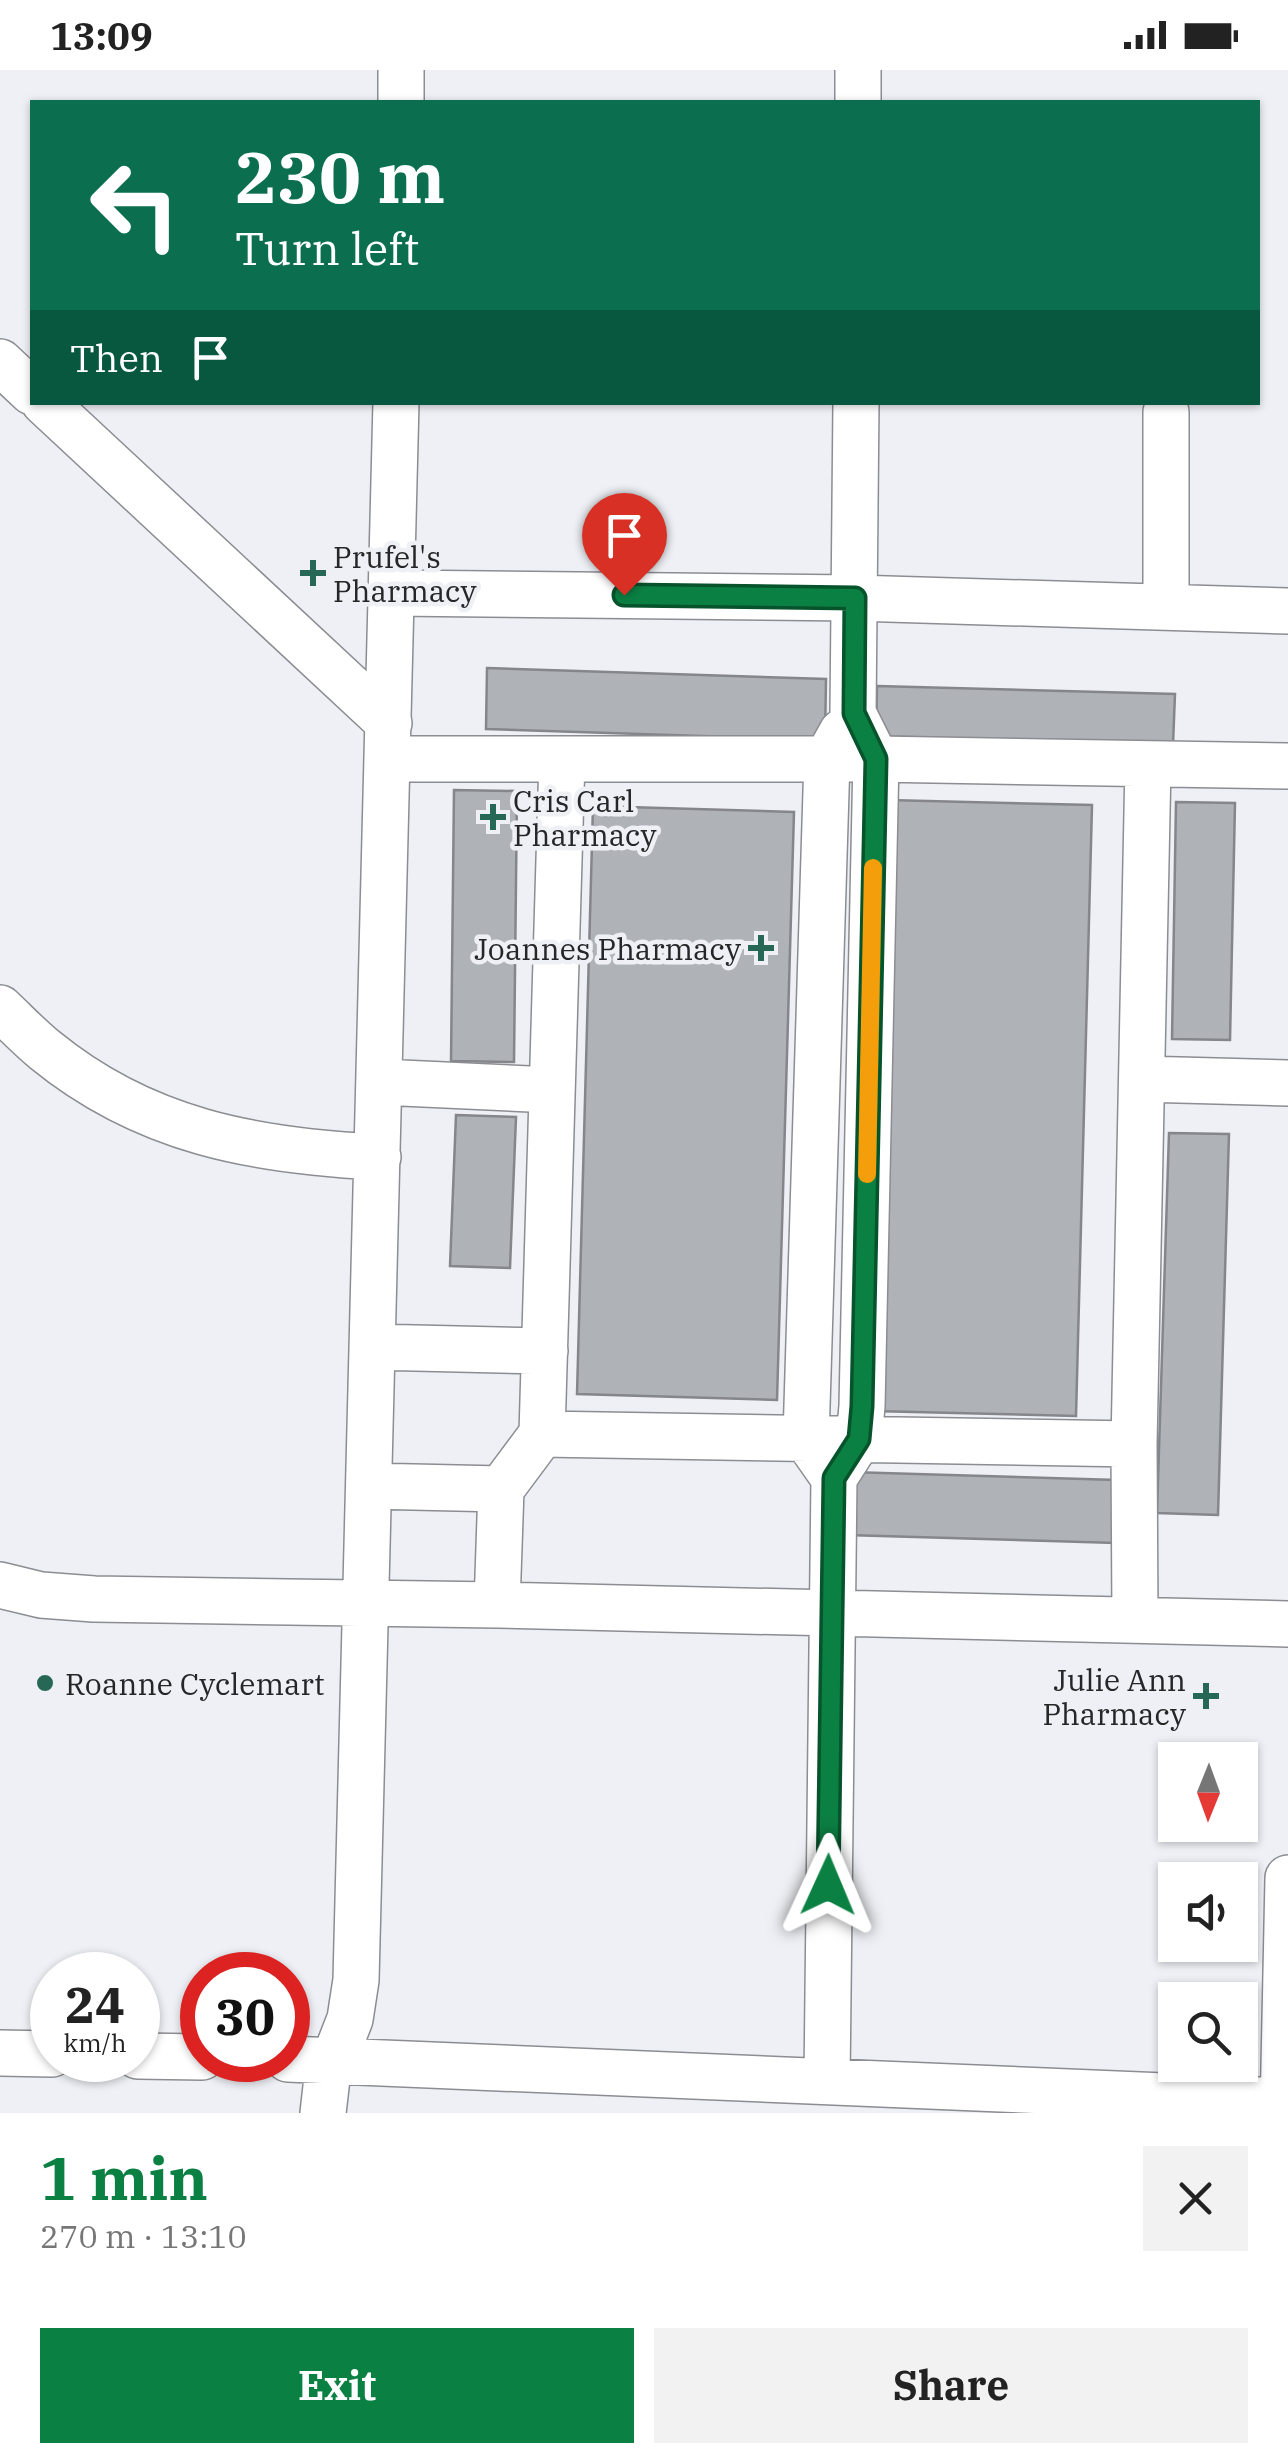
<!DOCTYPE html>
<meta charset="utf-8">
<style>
:root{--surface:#fff;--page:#f2f2f2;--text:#222;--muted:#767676;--accent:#0b8043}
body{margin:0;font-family:"IBM Plex Serif",serif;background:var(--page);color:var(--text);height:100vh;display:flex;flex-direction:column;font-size:38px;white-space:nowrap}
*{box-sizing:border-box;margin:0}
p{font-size:32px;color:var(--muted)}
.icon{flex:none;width:55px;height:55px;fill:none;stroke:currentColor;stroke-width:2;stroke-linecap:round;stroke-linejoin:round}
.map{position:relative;height:2043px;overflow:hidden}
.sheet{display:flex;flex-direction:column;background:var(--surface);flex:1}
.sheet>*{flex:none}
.top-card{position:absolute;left:30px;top:30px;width:1230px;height:305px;border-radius:0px;box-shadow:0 2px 8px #0004;background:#0b6e4f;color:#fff;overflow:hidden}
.needle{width:65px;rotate:181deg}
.tools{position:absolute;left:1158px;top:1672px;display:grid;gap:20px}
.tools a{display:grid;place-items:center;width:100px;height:100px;border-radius:0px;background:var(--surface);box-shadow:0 2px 8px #0004;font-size:50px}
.speed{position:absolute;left:30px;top:1882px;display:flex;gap:20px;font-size:50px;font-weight:700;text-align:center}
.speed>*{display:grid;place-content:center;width:130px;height:130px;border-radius:50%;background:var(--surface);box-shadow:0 2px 8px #0004;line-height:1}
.speed small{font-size:25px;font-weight:400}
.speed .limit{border:15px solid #d22;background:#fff;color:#111}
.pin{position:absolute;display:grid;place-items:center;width:85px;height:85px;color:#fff;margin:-102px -42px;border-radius:50% 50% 50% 0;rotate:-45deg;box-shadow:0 0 10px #0007}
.pin .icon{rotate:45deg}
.me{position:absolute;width:110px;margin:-55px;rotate:1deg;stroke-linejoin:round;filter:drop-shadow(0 0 8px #0008)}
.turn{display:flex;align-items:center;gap:35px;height:210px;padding:0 40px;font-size:45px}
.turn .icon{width:130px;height:130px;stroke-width:2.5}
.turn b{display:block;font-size:70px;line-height:85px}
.then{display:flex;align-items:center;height:95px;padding:0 40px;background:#0003;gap:20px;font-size:38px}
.round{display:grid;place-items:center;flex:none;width:105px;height:105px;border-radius:0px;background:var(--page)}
.headline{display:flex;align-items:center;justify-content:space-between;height:170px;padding:0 40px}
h1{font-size:60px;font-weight:700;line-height:75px;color:var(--accent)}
.button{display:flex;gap:20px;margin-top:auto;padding:20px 40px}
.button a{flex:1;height:115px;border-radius:0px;background:var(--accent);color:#fff;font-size:40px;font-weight:700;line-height:115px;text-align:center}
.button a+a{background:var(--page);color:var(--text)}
.status{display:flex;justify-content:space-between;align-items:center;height:70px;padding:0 50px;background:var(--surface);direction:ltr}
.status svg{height:28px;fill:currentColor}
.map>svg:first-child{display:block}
.building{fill:#afb2b6;stroke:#84868b;stroke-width:2.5}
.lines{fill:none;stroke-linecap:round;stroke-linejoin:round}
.minor-casing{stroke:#8b8d92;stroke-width:48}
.minor{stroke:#fff;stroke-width:45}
.route-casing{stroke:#07532c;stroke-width:25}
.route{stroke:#0b8043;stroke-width:18}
.slow{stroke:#f59e0b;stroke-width:18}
.poi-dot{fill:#276755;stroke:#eef0f5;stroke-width:4}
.labels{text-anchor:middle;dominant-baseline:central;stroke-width:9;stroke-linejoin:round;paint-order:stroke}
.poi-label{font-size:30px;fill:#252628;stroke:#eef0f5;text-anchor:start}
</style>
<div class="status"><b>13:09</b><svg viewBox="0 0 49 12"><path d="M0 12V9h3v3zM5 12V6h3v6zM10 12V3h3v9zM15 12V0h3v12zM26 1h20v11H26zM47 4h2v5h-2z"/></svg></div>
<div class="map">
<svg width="1288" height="2043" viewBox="0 0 1288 2043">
<rect width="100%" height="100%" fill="#eef0f5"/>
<path class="building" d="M487,598l339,11 -1,61 -339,-11z
M877,616l298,8 -2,51 -297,-9z
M454,720l63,1 -3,271 -63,-1z
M888,730l204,5 -16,611 -203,-5z
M1176,732l59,1 -5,237 -58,-1z
M593,736l201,6 -17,588 -200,-6z
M456,1045l60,2 -6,151 -60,-2z
M1169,1063l60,1 -11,381 -61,-2z
M849,1402l268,8 -2,63 -268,-8z"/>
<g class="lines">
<g class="minor-casing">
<path id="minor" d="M401,32v-32
M858,32v-32
M0,292l32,30
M44,332l345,321
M1166,342v195
M393,523l462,5 433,13
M388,689h488l412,7
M0,938c15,14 29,29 45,42 99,81 209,101 333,107
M1142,1009l146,4
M380,1012l172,8
M373,1277l172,4
M542,1364l592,10
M834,1408l-28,-40 21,-679 15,-27
M369,1416l132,3
M0,1515l41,10 53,4 403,6 791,19
M497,1535l4,-116 41,-55 20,-675
M1135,1549l-1,-175 14,-680
M0,1983l52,1
M138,1986l64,1
M288,1989l996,42
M827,2010l7,-602 25,-39 3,-33 14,-647 -23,-46 3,-311
M323,2043l4,-35 23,-59 6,-39 40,-1578
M1283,2043l5,-235"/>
</g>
<use href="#minor" class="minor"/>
</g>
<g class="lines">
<g class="route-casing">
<path id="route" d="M624,525l231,3 -1,115 22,46 -14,647 -3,33 -25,39 -6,407"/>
</g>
<use href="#route" class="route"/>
<path class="slow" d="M867,1104l6,-306"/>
</g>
<g class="poi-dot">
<path d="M308 488h10v10h10v10h-10v10h-10v-10h-10v-10h10z"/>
<path d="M488 732h10v10h10v10h-10v10h-10v-10h-10v-10h10z"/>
<path d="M756 863h10v10h10v10h-10v10h-10v-10h-10v-10h10z"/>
<circle cx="45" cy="1613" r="10"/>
<path d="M1201 1611h10v10h10v10h-10v10h-10v-10h-10v-10h10z"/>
</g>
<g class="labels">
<g class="poi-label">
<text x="333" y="486">Prufel's<tspan x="333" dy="34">Pharmacy</tspan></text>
<text x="513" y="730">Cris Carl<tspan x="513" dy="34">Pharmacy</tspan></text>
<text x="741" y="878" text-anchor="end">Joannes Pharmacy</text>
<text x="1186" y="1609" text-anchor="end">Julie Ann<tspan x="1186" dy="34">Pharmacy</tspan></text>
<text x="65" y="1613">Roanne Cyclemart</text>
</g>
</g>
</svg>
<div class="tools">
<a><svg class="needle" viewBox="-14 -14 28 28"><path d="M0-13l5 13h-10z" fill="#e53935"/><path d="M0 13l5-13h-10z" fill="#767676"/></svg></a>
<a><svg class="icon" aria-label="sound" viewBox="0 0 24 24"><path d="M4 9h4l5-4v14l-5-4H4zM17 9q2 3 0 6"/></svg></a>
<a><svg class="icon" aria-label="search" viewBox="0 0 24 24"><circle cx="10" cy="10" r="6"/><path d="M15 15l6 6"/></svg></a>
</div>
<div class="speed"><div>24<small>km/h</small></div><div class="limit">30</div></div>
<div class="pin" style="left:624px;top:525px;background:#d93025"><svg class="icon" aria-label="arrive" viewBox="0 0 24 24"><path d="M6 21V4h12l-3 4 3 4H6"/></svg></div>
<svg class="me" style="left:828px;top:1815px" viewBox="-20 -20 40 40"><path d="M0-17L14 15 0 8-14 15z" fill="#0b8043" stroke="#fff" stroke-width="4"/></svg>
<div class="top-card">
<div class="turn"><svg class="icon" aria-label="left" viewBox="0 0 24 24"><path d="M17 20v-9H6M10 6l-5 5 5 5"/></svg><div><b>230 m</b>Turn left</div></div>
<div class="then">Then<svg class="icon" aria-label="arrive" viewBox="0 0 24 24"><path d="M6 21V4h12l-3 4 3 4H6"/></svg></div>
</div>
</div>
<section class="sheet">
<div class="headline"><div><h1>1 min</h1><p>270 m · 13:10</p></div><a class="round"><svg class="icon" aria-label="close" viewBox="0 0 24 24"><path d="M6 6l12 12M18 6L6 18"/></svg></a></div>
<div class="button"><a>Exit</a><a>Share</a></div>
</section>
